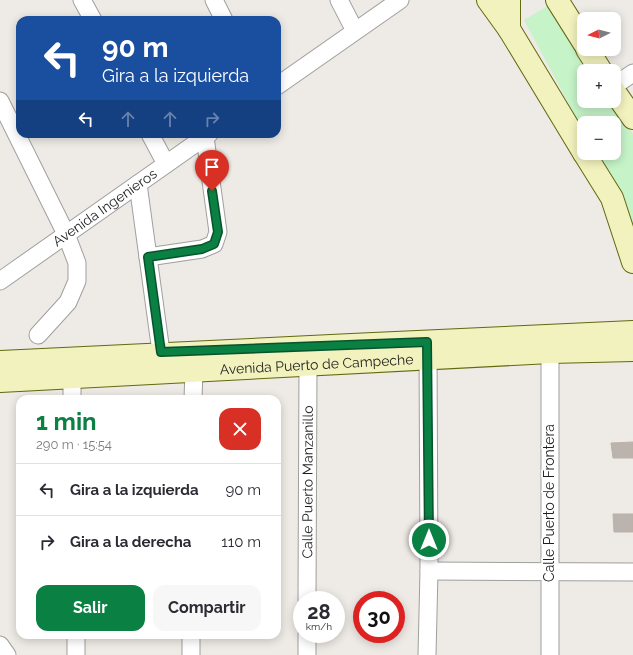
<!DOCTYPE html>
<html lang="es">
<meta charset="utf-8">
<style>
:root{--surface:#fff;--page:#f7f7f7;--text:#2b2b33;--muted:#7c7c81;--line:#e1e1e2;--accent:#0b8043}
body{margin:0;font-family:Raleway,sans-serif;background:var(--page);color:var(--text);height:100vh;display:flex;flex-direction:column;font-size:15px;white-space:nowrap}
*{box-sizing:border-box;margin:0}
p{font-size:13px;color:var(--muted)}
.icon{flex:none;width:22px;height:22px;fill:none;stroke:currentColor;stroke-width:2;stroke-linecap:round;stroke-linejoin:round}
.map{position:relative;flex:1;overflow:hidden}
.sheet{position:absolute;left:16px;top:395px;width:265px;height:244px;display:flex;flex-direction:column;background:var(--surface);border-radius:12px;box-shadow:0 2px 10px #0003}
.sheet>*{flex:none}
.banner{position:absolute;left:16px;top:16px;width:265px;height:122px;border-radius:12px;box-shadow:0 2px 10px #0003;background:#1a4fa0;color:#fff;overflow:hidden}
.needle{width:26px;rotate:264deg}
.buttons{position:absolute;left:577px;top:12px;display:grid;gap:8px}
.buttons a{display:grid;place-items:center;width:44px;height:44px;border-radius:8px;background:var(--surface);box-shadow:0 2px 10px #0003;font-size:20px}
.speed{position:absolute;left:293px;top:591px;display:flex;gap:8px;font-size:20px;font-weight:700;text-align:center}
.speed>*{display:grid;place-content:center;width:52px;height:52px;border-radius:50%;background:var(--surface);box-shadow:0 2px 10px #0003;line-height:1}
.speed small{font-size:10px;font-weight:400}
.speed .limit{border:6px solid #d22;background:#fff;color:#111}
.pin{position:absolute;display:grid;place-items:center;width:34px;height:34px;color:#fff;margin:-41px -17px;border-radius:50% 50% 50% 0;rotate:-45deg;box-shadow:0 0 4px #0007}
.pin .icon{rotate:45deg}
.me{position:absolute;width:44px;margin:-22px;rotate:0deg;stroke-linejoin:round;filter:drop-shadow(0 0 3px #0008)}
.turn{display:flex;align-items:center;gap:14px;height:84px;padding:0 20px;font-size:18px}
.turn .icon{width:52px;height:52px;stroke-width:2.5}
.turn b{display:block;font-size:28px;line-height:34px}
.lanes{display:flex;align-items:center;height:38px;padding:0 20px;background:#0003;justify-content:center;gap:20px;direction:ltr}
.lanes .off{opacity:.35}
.round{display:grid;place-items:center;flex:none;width:42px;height:42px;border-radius:12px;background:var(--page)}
.headline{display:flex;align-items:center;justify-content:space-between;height:68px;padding:0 20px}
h1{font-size:24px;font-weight:700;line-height:30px;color:var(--accent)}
.primary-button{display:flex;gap:8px;margin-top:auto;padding:8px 20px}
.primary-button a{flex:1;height:46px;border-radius:12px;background:var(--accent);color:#fff;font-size:16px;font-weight:700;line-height:46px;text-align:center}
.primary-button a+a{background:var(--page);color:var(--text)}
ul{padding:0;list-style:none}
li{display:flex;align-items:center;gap:12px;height:52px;padding:0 20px;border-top:1px solid var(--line)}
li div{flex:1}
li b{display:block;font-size:15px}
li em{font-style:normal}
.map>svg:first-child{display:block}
.park{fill:#c6f3c8}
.building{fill:#bab3ae;stroke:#beb1a9}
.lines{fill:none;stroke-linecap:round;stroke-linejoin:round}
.street-casing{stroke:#9f9f9f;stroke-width:19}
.secondary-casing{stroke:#626911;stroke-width:24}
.street{stroke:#fff;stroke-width:17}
.secondary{stroke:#f2f2be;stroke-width:22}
.route-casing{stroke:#07532c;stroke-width:10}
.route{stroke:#0b8043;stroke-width:7}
.labels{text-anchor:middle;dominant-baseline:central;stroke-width:3.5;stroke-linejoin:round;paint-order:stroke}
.street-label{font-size:14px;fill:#1e1e1e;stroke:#fff}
</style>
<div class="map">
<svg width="633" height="655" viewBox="0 0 633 655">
<rect width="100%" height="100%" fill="#eeeae5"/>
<path class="park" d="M551,4l42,67h-9v30h28l21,33v101l-38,-82h19v-30h-30v9l-60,-112z"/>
<path class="building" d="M633,442v16h-20l-2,-15z
M613,514h20v18h-19z"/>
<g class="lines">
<g class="street-casing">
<g id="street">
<path d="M82,0l11,20"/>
<path d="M214,0l10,20"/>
<path d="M339,0l16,31"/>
<path d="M277,86l123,-86"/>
<path d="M614,86l19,-13"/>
<path d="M0,101l66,133 11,29v18l-9,21 -30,33"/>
<path d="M150,134l16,30"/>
<path d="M138,184l23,168"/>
<path d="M148,257l54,-8 12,-5 4,-12 -13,-95"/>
<path id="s1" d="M0,281l209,-147"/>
<path d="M550,352v303"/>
<path d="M72,365v34"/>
<path d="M193,399l1,-28"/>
<path d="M429,571l204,1"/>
<path id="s2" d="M307,600l1,-235"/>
<path d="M76,635v20"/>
<path d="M0,645l7,10"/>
<path d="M191,655v-20"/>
<path d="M307,655v-21"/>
<path d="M427,655l2,-84 -1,-224"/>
</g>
</g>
<g class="secondary-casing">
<g id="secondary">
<path d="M488,0l21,29"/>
<path d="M509,0v29l75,124"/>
<path d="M557,0l27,43"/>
<path d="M587,49l14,22"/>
<path d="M614,91l19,27"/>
<path d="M584,153l28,45 21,64"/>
<path d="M0,362c211,-12 422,-19 633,-30"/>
<path id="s3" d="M0,381l550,-29 83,-2"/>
</g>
</g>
<use href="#street" class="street"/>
<use href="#secondary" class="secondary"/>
</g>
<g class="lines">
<g class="route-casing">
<path id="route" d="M212,191l6,41 -4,12 -12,5 -54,8 13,95 266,-10 2,198"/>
</g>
<use href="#route" class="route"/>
</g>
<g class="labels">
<g class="street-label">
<text stroke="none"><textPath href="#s1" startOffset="128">Avenida Ingenieros</textPath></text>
<text stroke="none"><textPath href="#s3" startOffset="317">Avenida Puerto de Campeche</textPath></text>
<text stroke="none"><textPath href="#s2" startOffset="118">Calle Puerto Manzanillo</textPath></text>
<text transform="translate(549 503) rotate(-90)">Calle Puerto de Frontera</text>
</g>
</g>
</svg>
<div class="buttons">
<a><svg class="needle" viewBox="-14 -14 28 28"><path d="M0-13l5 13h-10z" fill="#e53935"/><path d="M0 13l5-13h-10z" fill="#7c7c81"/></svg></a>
<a>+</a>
<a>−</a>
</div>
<div class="speed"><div>28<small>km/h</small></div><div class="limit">30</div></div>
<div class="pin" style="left:212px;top:191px;background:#d93025"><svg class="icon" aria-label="arrive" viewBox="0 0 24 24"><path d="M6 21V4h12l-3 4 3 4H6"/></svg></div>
<svg class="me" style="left:429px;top:540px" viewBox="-20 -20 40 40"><circle r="17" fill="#0b8043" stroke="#fff" stroke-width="3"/><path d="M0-11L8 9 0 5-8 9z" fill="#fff"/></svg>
<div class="banner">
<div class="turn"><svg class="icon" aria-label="left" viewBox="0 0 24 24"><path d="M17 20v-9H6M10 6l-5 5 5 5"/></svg><div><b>90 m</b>Gira a la izquierda</div></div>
<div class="lanes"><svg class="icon" aria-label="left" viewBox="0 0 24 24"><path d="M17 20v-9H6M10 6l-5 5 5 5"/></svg><svg class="icon off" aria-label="ahead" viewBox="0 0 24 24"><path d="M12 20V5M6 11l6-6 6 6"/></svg><svg class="icon off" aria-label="ahead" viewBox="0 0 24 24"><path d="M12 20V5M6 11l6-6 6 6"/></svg><svg class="icon off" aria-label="right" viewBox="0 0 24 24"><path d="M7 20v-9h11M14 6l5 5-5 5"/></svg></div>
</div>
<section class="sheet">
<div class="headline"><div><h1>1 min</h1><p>290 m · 15:54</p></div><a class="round" style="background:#d93025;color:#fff"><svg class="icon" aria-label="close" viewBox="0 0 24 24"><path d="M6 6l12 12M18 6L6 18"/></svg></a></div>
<ul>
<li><svg class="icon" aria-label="left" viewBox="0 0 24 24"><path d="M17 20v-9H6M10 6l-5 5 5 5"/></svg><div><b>Gira a la izquierda</b></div><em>90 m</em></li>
<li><svg class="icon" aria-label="right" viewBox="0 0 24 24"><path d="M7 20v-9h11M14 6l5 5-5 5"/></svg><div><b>Gira a la derecha</b></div><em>110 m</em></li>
</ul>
<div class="primary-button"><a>Salir</a><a>Compartir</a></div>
</section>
</div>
